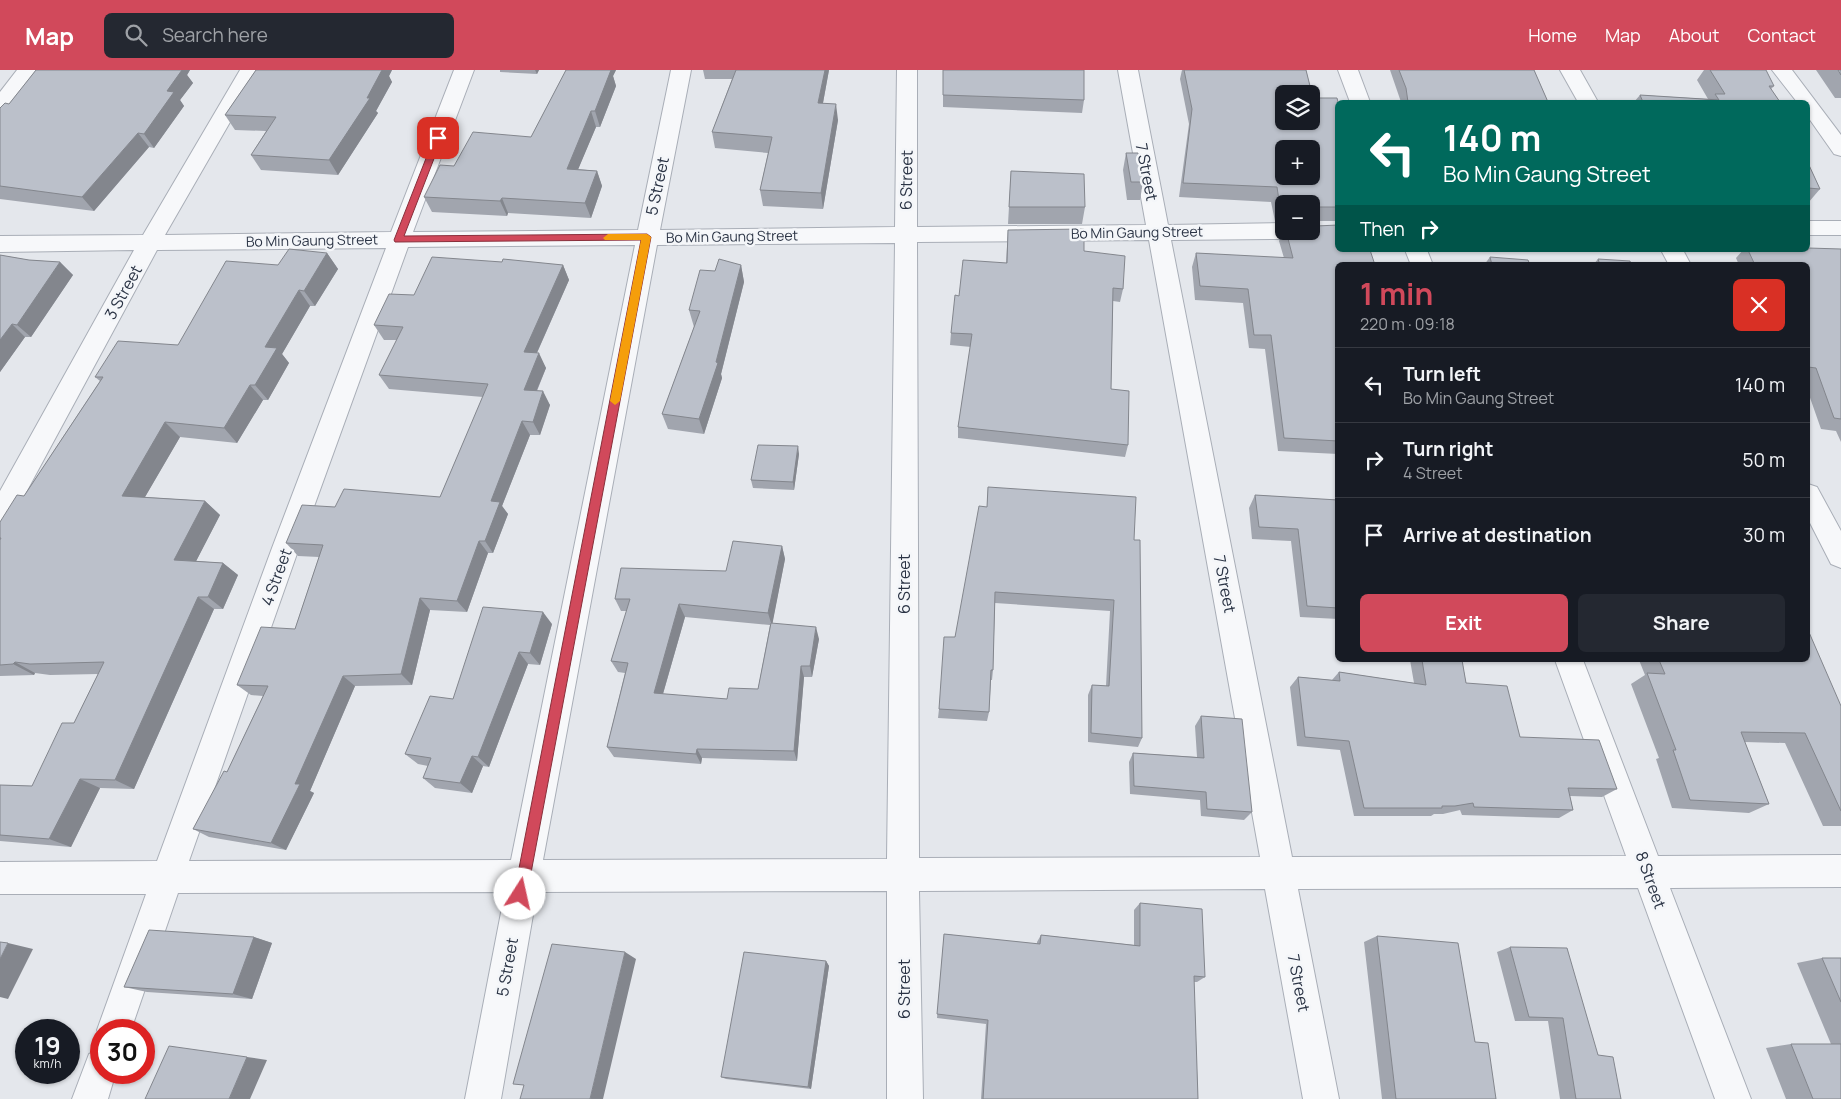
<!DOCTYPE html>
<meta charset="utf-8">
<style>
:root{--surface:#171b24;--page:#242831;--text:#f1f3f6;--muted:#9ea1a6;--line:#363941;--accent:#d1495b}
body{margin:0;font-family:Manrope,sans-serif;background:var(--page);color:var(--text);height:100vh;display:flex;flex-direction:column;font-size:19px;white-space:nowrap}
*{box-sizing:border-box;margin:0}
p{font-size:16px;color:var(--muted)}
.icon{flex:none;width:28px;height:28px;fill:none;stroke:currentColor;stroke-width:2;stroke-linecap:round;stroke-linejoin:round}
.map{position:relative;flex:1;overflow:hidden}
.drawer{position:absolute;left:1335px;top:192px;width:475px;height:400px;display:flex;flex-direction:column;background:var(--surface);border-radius:8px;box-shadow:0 1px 4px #0004}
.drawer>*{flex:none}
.hud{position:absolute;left:1335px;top:30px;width:475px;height:152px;border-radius:8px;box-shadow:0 1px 4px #0004;background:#00695c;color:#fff;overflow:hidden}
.buttons{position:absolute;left:1275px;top:15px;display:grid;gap:10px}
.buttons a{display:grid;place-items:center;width:45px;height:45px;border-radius:8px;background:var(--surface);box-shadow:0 1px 4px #0004;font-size:25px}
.speed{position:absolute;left:15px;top:949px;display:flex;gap:10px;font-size:25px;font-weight:700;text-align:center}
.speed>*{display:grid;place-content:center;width:65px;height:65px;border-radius:50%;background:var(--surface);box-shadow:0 1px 4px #0004;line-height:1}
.speed small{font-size:12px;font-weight:400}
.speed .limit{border:8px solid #d22;background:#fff;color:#111}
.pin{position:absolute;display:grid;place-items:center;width:42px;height:42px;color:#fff;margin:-21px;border-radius:10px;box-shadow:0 2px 8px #0006}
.me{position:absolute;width:55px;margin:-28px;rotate:10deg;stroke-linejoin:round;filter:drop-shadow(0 0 4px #0008)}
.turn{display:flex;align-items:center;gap:18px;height:105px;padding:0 25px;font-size:22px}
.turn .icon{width:65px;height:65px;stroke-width:2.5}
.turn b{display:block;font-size:35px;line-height:42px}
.then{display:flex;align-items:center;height:48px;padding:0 25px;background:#0003;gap:10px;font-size:19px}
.round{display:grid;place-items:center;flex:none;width:52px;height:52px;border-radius:8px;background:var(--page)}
.headline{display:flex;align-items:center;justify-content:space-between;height:85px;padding:0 25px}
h1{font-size:30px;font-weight:700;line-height:38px;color:var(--accent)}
.button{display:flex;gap:10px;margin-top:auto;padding:10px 25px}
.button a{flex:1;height:58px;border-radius:8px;background:var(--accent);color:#fff;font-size:20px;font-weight:700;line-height:58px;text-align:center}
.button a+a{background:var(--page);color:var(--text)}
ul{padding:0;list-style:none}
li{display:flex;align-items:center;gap:15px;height:75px;padding:0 25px;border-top:1px solid var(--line)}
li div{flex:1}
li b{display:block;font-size:19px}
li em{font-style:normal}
header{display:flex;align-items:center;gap:30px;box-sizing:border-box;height:70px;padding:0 25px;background:var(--accent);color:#fff}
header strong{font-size:24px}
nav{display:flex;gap:28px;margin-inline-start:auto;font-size:18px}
.search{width:350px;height:45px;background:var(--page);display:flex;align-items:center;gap:12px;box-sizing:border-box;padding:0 18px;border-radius:8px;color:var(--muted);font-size:19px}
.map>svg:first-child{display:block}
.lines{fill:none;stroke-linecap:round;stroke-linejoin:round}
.minor-casing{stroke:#a9aeb7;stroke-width:2}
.minor{fill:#f7f8fa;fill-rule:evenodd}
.wall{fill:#a1a5ae;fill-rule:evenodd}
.shaded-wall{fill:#83868d}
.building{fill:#bbc0ca;stroke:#83868d;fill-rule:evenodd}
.route{fill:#d1495b;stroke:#882f3b}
.slow{fill:#f59e0b}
.labels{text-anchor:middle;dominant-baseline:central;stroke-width:5;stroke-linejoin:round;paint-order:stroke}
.far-street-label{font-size:14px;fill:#2b3445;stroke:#f4f6f9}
.street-label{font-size:16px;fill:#2b3445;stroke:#f4f6f9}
</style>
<header>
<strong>Map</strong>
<div class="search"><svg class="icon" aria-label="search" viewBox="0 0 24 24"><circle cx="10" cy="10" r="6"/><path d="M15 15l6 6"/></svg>Search here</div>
<nav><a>Home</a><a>Map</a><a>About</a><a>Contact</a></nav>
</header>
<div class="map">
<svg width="1841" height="1029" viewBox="0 0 1841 1029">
<rect width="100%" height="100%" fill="#e4e7ec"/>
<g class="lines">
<g class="minor-casing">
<path id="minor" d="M17,0h20l-30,39 -7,2v-19z
M240,0h20l-95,165 226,-3 63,-162h20l-61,162 225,-2 33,-160h20l-31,160 235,-3 2,-157h20v157l229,-2 -28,-155h20l30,155 116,-2v8h11l-3,5 -8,3 -113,1 121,617 334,-1 -71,-196h28l75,196 183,-1v32l-171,1 81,211h-36l-77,-211 -340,1 41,210h-36l-38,-210 -346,2 4,208h-36v-208l-350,1 -36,207h-36l40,-207 -327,1 -47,137h-30v11l-4,-11 49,-136h-146v-32l157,-1 115,-313 114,-300 -229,2 -148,274 -9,3v-36l134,-241 -134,2v-16l143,-1zM1149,170l111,617 -341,1 -2,-616zM895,173l-8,616 -344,1 114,-615zM635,175l-124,615 -322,1 110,-313 109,-301z
M1338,0h20l12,32h-20z
M1560,0h20l18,32h-20z
M1772,0h20l49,65v21l-7,-2 -26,-37v-15h-11z
M1808,151h33v14h-33z
M1405,180h22l6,15h-22z
M1661,180h22l8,15h-22z
M1808,414l9,3 24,44v37l-10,-4 -23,-45z
M101,979v23h15l-8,27h-36l17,-45z"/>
</g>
<use href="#minor" class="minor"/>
</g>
<path class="wall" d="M36,0h154l-3,5 6,8 -13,17 4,6 -30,42 -5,-1 -55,64 -94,-12v-91l9,-4z
M256,0h136l-3,6 3,6 -16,29 2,2 -40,62 -77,-5 -10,-15 15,-24 -31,-1 -10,-15z
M500,0h39l-2,4 -37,-2z
M566,0h50l-3,6 3,10 -16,41h-4l-18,42 19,2 5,15 -11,32 -83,-5 -1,3 -75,-4 -8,-15 30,-31 77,-29z
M703,0h126l-6,33 15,17 -15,89 -60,-3 -3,-16 8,-37 -53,-5 -3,-16 20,-53h-27z
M943,0l141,30 -2,13 -139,-6z
M1182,0h124l7,28 25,4v119h-26l-1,3v-20h-27v18l-9,-1 -4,-19 -92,-5 10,-73 -9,-45z
M1390,0h144l14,32h-147z
M1704,0h6l64,16 -3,3 9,13h-146l6,-7 68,4 -11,-19z
M1816,0h25v28h-6z
M1126,83l17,29 -3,18h-13l-4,-30z
M1808,93l12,26 -12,14z
M1011,101l74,36 -3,17h-74z
M1008,160l76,21 39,38 -3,13 -7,-1 -2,88 17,56 -3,12 -167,-19v-11l13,-80 -21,-2 1,-12 8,-37 47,-33z
M1284,160v1h27l27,34v189l-60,-3 -13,-102 -16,-1 -6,-45 -48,-3 -3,-33 4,-14 88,5 -5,-17z
M1841,179v193l-5,-11 -15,-2 -13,-37v-127h-69l-3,-7 7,-8z
M327,183l11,16 -23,37h-5l-28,48 7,9 -21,37h-5l-26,43 -57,-6 -35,60 60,4 15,14 -24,46 27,2 15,12 -15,34h-9l-80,180 -34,-1 -29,59 -71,-6v-56l32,1 42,-63 24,-49 -48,1 -15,-2 -1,2 -34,1v-154l24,-26 76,-115 -5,-4 83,-32 100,-80z
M0,185l29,5 31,2 13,13 -42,62h-6l-25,35z
M1490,187l40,8h-46z
M1598,189l33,6h-38z
M502,192l61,3 6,15 -32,73 9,15 -9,23 13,14 -10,30h-10l-28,71 6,8 -15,39h-5l-21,59 -37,-2 -18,75 -57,1 -45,105 4,2 -28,57 -77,-13 -16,-8 34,-57 36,-76 -12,-1 -14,-10 58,-56 24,-72 -21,-1 -12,-13 49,-36 105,-10 43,-100 -94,-8 -10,-14 18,-35h-13l-10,-15 40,-30z
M741,195l3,17 -23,92 1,4 -18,56 -36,-5 -6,-15 32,-87 -5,-17 26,-39z
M799,384l-5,36 -41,-2 -2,-8z
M988,417l146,53 8,198 -4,9 -50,-5v-47l4,-10 14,1 4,-75 -115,-8 -2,67 -1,10h-1l-2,32 -2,9 -49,-3 1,-9 16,-72 32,-130z
M1255,425l83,5v119l-38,-2 -9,-76 -39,-2 -3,-31z
M782,476l3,13 -13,65 47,15 -7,38h-8l-7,84 -95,-3 -1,6 -87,-7 -7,-10 18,-74 -7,-1 -7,-11 16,-50h-6l-6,-12 111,-28zM685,547l85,8 -12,64 -31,10 -64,-5z
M552,554l-12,41 -12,-1 -39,103 -6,-1 -11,27 -37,-5 -12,-10 5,-12 -10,-2 -13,-10 48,-55z
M1410,590h52l4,23 54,54 97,52 -15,8 -32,-1 3,14 -14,8 -97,-3 -2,-5 -17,4h-9l-3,2h-77l-14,-66 -43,-4 -7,-59 8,-10 34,3 7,-8 75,11z
M1639,590h169l30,41 3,5v120h-18l-38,-83 -40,-1 24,62 -20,9 -77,-5 -16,-49 3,-1 -28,-74 14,-9z
M1201,646l51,96 -8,8 -43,-4 -1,-16 -70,-6 -1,-32 4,-9 64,4 -2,-31z
M1140,833l65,74 -8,5h-3l4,117h-217l5,-75 -49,-6 7,-84 93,10v-2l4,-7 93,10v-35z
M1377,866l98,106 21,57h-114l-18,-157z
M254,867l18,6 -20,56 -105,-7 -23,-5z
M1510,877l88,108 23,44h-61l-12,-78h-33l-18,-69z
M1822,888h19v141h-55l-20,-51 25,-4h40l-34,-81z
M826,891l3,5 -18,123 -85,-10 -5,-2z"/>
<path class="shaded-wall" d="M172,0h18l-3,5 6,8 -13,17 4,6 -30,42 -10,-14 23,-43z
M379,0h13l-3,6 3,6 -16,29 2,2 -40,62 -9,-15 38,-62z
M535,0h4l-2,4z
M605,0h11l-3,6 3,10 -16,41 -5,-16z
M825,0h4l-9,49 -2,-16z
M836,34l2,16 -15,89 -2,-16z
M591,41l5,16 -24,57 -5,-15z
M138,63l11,14 -55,64 -12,-14z
M597,101l5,15 -11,32 -6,-15z
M502,128l6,15 -1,3 -7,-15z
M327,183l11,16 -23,37 -11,-15z
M60,192l13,13 -42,62 -14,-12z
M563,195l6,15 -38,86 -7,-14z
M741,195l3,17 -23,92 1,4 -18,56 -5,-15 17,-57z
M299,220l11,16 -28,48 7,9 -21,37 -13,-15 10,-38z
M12,254l13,13 -25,35v-32z
M539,283l7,15 -15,36 -7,-14z
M250,315l13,15 -26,43 -13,-15z
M543,321l7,14 -10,30 -7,-13z
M522,351l8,14 -28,71 6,8 -15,39 -8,-12 6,-40z
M165,352l15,15 -42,72 -16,-13z
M798,376l1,8 -5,36 -1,-8z
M205,431l15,14 -30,58 -16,-13z
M479,471l9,12 -21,59 -10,-11z
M782,476l3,13 -13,67 -4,-13z
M223,493l15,12 -15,34 -15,-12z
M198,527l16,12 -80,180 -19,-9z
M420,528l10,12 -18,75 -11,-11z
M679,534l6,13 -25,87 -6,-11z
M543,542l9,12 -12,41 -10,-12z
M816,557l3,12 -7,38 -2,-11z
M519,582l9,12 -39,103 -11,-10z
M15,592l20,11 -1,2 -21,-11z
M801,596l3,11 -7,84 -3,-10z
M343,606l12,10 -45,105 4,2 -28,57 -15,-7 24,-59z
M697,679l5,9 -1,6 -5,-10z
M472,686l11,10 -11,27 -12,-10z
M80,709l20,9 -29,59 -22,-8z
M254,867l18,6 -20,56 -19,-5z
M8,873l25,6 -25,50 -8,-2v-38z
M625,882l11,7 -33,140h-13z
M826,891l3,5 -18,123 -3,-2z
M247,987l20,3 -17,39h-21z"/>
<path class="building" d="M36,0h146l-15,21 7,1 -30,42 -6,-1 -56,64 -82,-11v-78l5,-5 4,1z
M256,0h126l-15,28h3l-41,62 -78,-5 25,-38 -51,-2z
M566,0h45l-16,41h-4l-24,58 30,2 -12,32 -83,-5 -2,3 -76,-4 16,-32 14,1 19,-34 58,5z
M736,0h89l-7,33 18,1 -15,89 -61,-3 12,-53 -60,-5z
M943,0h141v30l-141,-5z
M1184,0h122l7,28h24l1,4v105h-21l-2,8h-4v-11h-27v3h-4l-3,-20 -94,-4 9,-74zM1284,24h27v27h-27zM1284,79h27v27h-27z
M1399,0h135l14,32h-140l-2,-14z
M1710,0h56l8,16h-5l11,16h-137l-3,-7 79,5 -4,-6h10z
M1838,0h3v5z
M1126,83h12l5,29h-12z
M1808,93l12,26 -12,-1z
M1011,101l73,3 1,33h-76z
M1311,154l5,2 22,-1v25h32l5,15h-37v176l-54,-3 -13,-103h-17l-6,-46 -48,-3 -4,-33 97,5 -7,-27h25z
M1084,159v22l41,5 -2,33 -10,-1 -2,101 18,2 -1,54 -170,-18 14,-93 -21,-1 4,-38 4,1 4,-36 44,3 1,-33z
M1808,178l33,1v170l-7,-1 -18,-50 -8,-1v-102h-53l-7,-15h60z
M289,179l38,4 -23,38 -5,-1 -34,57 12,1 -22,37h-5l-26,43 -59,-6 -43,74 83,5 -31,59 49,3 -15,34h-10l-83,183 -35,-1 -31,60 -49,-4v-50l32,1 30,-63h12l30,-61 -74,2 -15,-2 -2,2 -13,1v-125l1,-2h-1v-16l17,-27 7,1 79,-119h-8l23,-36 60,4 48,-84 52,4z
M0,185l29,5 31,2 -43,63 -5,-1 -12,16z
M432,187l70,5 1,-3 60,6 -39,87 15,1 -15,37 19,1 -10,31 -11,-1 -31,80 9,1 -15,39h-6l-22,60 -37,-3 -19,76 -58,2 -48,108h5l-29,59 -78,-14 31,-58 3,1 41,-86 -31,-1 24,-58 34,2 28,-84 -37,-2 16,-38 33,2 9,-18 96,8 48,-113 -109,-9 24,-48 -29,-2 15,-31 25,1z
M1490,187l38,3 2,5h-38z
M719,189l22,6 -25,97 2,1 -19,56 -37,-5 38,-103 -11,-1 11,-40 15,1z
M1598,189l32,2 1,4h-31z
M758,375l40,1 -5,36 -42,-2z
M988,417l148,10 -2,43h6l2,198 -51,-5 1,-48 17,1 5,-86 -119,-8 -2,78h-2l-2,42 -50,-3 5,-72h11l24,-131 8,1z
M1255,425l83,5v108l-31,-2 -9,-77 -39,-2z
M733,471l49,5 -14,67 -89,-9 -25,89 73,6 2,-11 29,1 13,-66 45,4 -6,39h-9l-7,85 -97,-2 -1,5 -89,-7 21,-84 -17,-2 19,-62h-15l6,-31 105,3z
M483,537l60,5 -13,41 -11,-1 -41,105 -6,-1 -12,27 -37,-5 8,-20 -26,-4 25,-58 23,3z
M1808,560l33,76v105l-36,-78 -64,-1 28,72 -79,-4 -17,-50h3l-29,-77 18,1 -6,-14h149z
M1422,590h40l4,23 41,3 13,51 79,3 18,49 -49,-1 5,22 -99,-3 -1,-4 -18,3h-13v2h-78l-15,-67 -44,-4 -7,-60 42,4 -1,-9 87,13z
M1201,646l41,3 10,93 -45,-3 -1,-17 -72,-6 -1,-33 71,5z
M1140,833l62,6 3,68 -11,-1 4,123h-215l5,-79 -51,-6 7,-80 96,10 1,-9 99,11z
M149,860l105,7 -21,57 -109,-7z
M1377,866l81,7 17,99 13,1 8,56h-100z
M0,872l8,1 -8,16z
M552,874l73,8 -35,147h-70l4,-14 -11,-1z
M1510,877l57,1 31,107 15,2 8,42h-45l-13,-81 -34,-1z
M744,882l82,9 -18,126 -87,-10z
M1822,888h19v44z
M1791,974h50v55h-28z
M169,976l78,11 -18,42h-84z"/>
<path class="route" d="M438,65l4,3 -38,98 243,-2 4,3 -124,657 -2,5 -5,2 -4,-2 -2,-5 127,-654 -246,2 -1,-2 40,-102z"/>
<path class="slow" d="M608,164h39l4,3 -31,164 -5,4 -5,-4 31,-161h-36l-2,-2z"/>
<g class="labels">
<g class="far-street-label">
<text transform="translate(1137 162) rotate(-1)">Bo Min Gaung Street</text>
<text transform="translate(732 166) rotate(-1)">Bo Min Gaung Street</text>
<text transform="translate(312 170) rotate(-1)">Bo Min Gaung Street</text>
</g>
<g class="street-label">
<text transform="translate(1147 102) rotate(79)">7 Street</text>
<text transform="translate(906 110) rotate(-89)">6 Street</text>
<text transform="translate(657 116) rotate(-78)">5 Street</text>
<text transform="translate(123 222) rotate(-61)">3 Street</text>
<text transform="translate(276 507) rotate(-70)">4 Street</text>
<text transform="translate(904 514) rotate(-90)">6 Street</text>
<text transform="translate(1225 514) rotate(79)">7 Street</text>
<text transform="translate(1651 810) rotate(70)">8 Street</text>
<text transform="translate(507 897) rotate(-80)">5 Street</text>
<text transform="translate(1299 913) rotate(79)">7 Street</text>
<text transform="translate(904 919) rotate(-90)">6 Street</text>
</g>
</g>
</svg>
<div class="buttons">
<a><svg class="icon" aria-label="layers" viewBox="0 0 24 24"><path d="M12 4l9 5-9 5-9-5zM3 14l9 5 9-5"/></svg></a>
<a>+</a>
<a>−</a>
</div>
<div class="speed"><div>19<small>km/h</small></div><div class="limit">30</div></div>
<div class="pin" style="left:438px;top:68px;background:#d93025"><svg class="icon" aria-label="arrive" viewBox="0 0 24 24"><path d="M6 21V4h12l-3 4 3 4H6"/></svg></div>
<svg class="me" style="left:520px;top:824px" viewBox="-20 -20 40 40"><circle r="19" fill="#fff"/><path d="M0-13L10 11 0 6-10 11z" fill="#d1495b"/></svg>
<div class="hud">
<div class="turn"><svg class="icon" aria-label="left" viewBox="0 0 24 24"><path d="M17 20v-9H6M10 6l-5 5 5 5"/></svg><div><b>140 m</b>Bo Min Gaung Street</div></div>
<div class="then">Then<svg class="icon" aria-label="right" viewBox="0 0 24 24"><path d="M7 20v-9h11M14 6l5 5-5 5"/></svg></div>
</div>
<section class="drawer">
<div class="headline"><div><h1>1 min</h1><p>220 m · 09:18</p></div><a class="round" style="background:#d93025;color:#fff"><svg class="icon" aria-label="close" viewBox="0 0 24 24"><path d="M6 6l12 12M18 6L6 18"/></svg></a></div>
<ul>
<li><svg class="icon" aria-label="left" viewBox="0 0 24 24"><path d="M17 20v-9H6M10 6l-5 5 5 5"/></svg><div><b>Turn left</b><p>Bo Min Gaung Street</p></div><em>140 m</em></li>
<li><svg class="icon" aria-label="right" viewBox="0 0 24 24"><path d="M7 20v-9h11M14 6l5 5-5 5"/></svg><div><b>Turn right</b><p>4 Street</p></div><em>50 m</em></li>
<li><svg class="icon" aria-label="arrive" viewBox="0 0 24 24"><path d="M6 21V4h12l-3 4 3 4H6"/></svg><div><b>Arrive at destination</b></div><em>30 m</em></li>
</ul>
<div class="button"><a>Exit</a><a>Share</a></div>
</section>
</div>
